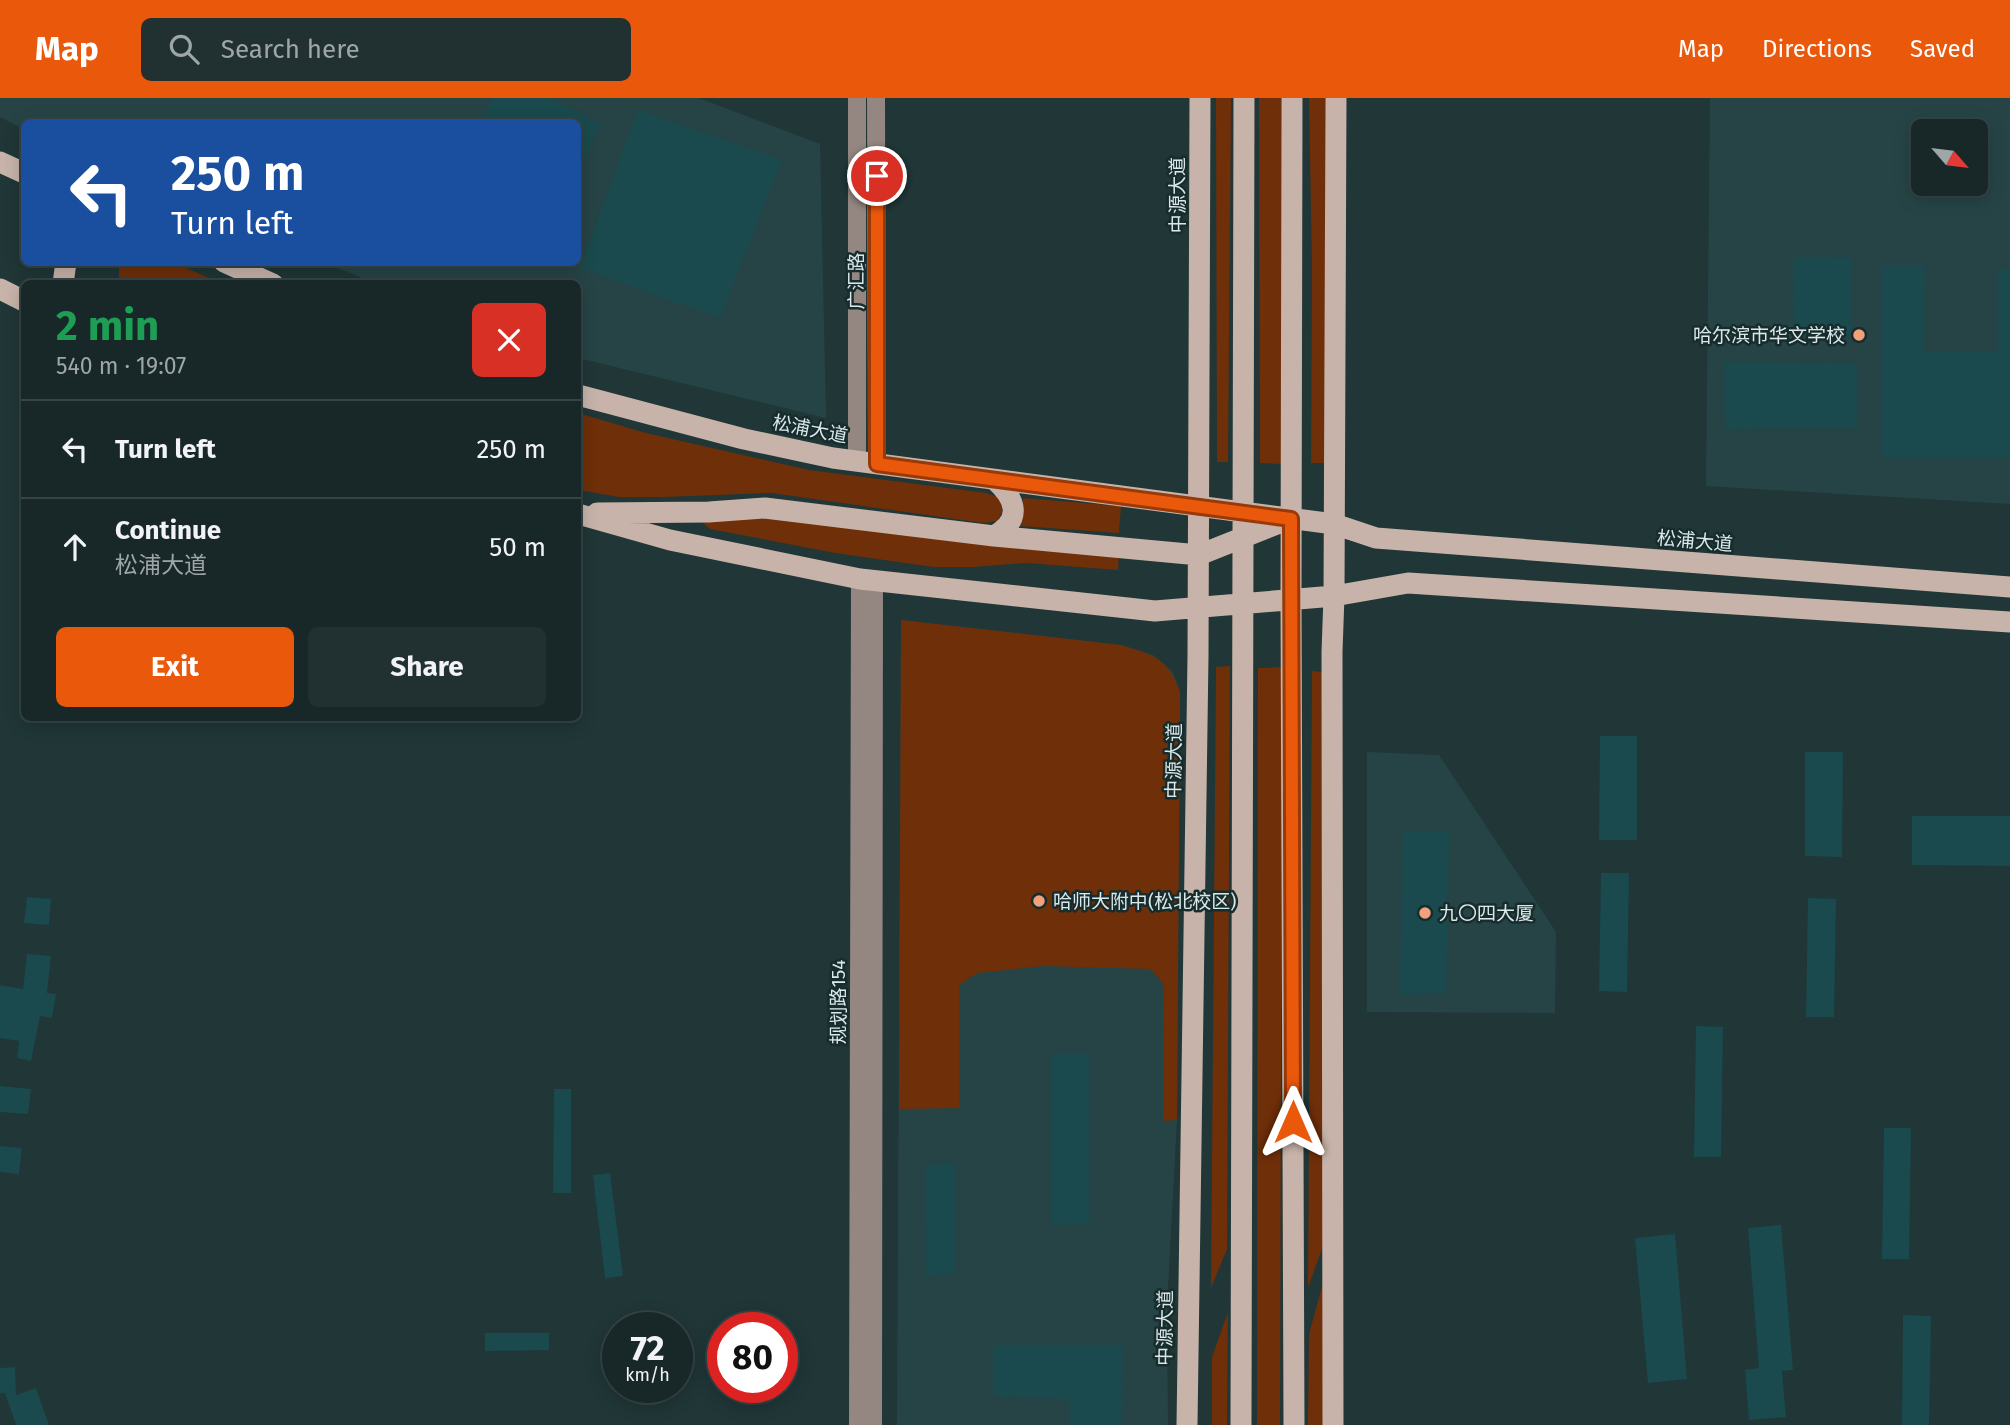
<!DOCTYPE html>
<meta charset="utf-8">
<style>
:root{--surface:#182829;--page:#213031;--text:#f1f3f6;--muted:#9fa6a8;--line:#364446;--accent:#ea580c}
body{margin:0;font-family:"Fira Sans","Noto Sans SC",sans-serif;background:var(--page);color:var(--text);height:100vh;display:flex;flex-direction:column;font-size:26px;white-space:nowrap}
*{box-sizing:border-box;margin:0}
p{font-size:23px;color:var(--muted)}
.icon{flex:none;width:38px;height:38px;fill:none;stroke:currentColor;stroke-width:2;stroke-linecap:round;stroke-linejoin:round}
.map{position:relative;flex:1;overflow:hidden}
.side{position:absolute;left:21px;top:182px;width:560px;height:441px;display:flex;flex-direction:column;background:var(--surface);border-radius:10px;box-shadow:0 4px 18px #0003,0 0 0 2px var(--line)}
.side>*{flex:none}
.hud{position:absolute;left:21px;top:21px;width:560px;height:147px;border-radius:10px;box-shadow:0 4px 18px #0003,0 0 0 2px var(--line);background:#1a4fa0;color:#fff;overflow:hidden}
.needle{width:46px;rotate:118deg}
.buttons{position:absolute;left:1911px;top:21px;display:grid;gap:14px}
.buttons a{display:grid;place-items:center;width:77px;height:77px;border-radius:10px;background:var(--surface);box-shadow:0 4px 18px #0003,0 0 0 2px var(--line);font-size:35px}
.speed{position:absolute;left:602px;top:1214px;display:flex;gap:14px;font-size:35px;font-weight:700;text-align:center}
.speed>*{display:grid;place-content:center;width:91px;height:91px;border-radius:50%;background:var(--surface);box-shadow:0 4px 18px #0003,0 0 0 2px var(--line);line-height:1}
.speed small{font-size:18px;font-weight:400}
.speed .limit{border:10px solid #d22;background:#fff;color:#111}
.pin{position:absolute;display:grid;place-items:center;width:60px;height:60px;color:#fff;margin:-30px;border:4px solid #fff;border-radius:50%;box-shadow:0 2px 7px #0007}
.me{position:absolute;width:77px;margin:-38px;rotate:0deg;stroke-linejoin:round;filter:drop-shadow(0 0 5px #0008)}
.turn{display:flex;align-items:center;gap:24px;height:147px;padding:0 35px;font-size:32px}
.turn .icon{width:91px;height:91px;stroke-width:2.5}
.turn b{display:block;font-size:49px;line-height:60px}
.round{display:grid;place-items:center;flex:none;width:74px;height:74px;border-radius:10px;background:var(--page)}
.summary{display:flex;align-items:center;justify-content:space-between;height:119px;padding:0 35px}
h1{font-size:42px;font-weight:700;line-height:52px;color:#1e9e55}
.cta{display:flex;gap:14px;margin-top:auto;padding:14px 35px}
.cta a{flex:1;height:80px;border-radius:10px;background:var(--accent);color:#fff;font-size:28px;font-weight:700;line-height:80px;text-align:center}
.cta a+a{background:var(--page);color:var(--text)}
ul{padding:0;list-style:none}
li{display:flex;align-items:center;gap:21px;height:98px;padding:0 35px;border-top:2px solid var(--line)}
li div{flex:1}
li b{display:block;font-size:26px}
li em{font-style:normal}
header{display:flex;align-items:center;gap:42px;box-sizing:border-box;height:98px;padding:0 35px;background:var(--accent);color:#fff}
header strong{font-size:33px}
nav{display:flex;gap:38px;margin-inline-start:auto;font-size:24px}
.search{width:490px;height:63px;background:var(--page);display:flex;align-items:center;gap:18px;box-sizing:border-box;padding:0 24px;border-radius:10px;color:var(--muted);font-size:26px}
.map>svg:first-child{display:block}
.built{fill:#264446;fill-rule:evenodd}
.green{fill:#6f2f09}
.building{fill:#1a4a4d}
.lines{fill:none;stroke-linecap:round;stroke-linejoin:round}
.secondary{stroke:#948680;stroke-width:18}
.highway{stroke:#c7b3a9;stroke-width:21}
.route-casing{stroke:#983908;stroke-width:18}
.route{stroke:#ea580c;stroke-width:12}
.poi-dot{fill:#f1a17b;stroke:#162c2d;stroke-width:2.5}
.labels{text-anchor:middle;dominant-baseline:central;stroke-width:5;stroke-linejoin:round;paint-order:stroke}
.street-label{font-size:19px;fill:#dbe7e8;stroke:#162c2d}
.poi-label{font-size:19px;fill:#dbe7e8;stroke:#162c2d;text-anchor:start}
</style>
<header>
<strong>Map</strong>
<div class="search"><svg class="icon" aria-label="search" viewBox="0 0 24 24"><circle cx="10" cy="10" r="6"/><path d="M15 15l6 6"/></svg>Search here</div>
<nav><a>Map</a><a>Directions</a><a>Saved</a></nav>
</header>
<div class="map">
<svg width="2010" height="1327" viewBox="0 0 2010 1327">
<rect width="100%" height="100%" fill="#203637"/>
<path class="built" d="M0,0h699l121,46 6,274 -248,-60v-74l-204,-1 -48,-20 252,-1v-140h-554v7l-24,-12z
M1710,0h300v406l-304,-18zM1923,33h53v53h-53z
M901,522l220,25 32,10 20,17 7,20 -3,428 -10,187 1,118h-271z
M1367,654l72,3 117,177 -1,81 -188,-1z"/>
<path class="green" d="M1216,0h15l-3,364h-11z
M1259,0h22v366l-21,-1z
M1309,0h16v365h-14l1,-199z
M119,164l55,1 47,20h-102z
M578,315l68,20 163,37 177,23 13,4c5,9 5,15 -2,24l-13,2 -213,-30 -108,4h-44l-41,-7z
M1023,400l98,8 -2,27 -99,-7z
M748,413l371,43 -1,16 -92,-7 -52,4h-41l-98,-14 -125,-24 -7,-6 5,-6z
M901,522l220,25c33,10 47,13 59,47l-3,428 -14,1 1,-136 -13,-16 -108,-3 -66,7 -18,12v123l-60,1z
M1230,568l-3,583 -16,39 5,-621z
M1282,569l-2,758h-23l1,-757z
M1312,573l11,1 2,568 -17,48z
M1325,1178l-1,149h-16l1,-91z
M1228,1214l-1,113h-15v-68z"/>
<path class="building" d="M493,0h56l52,27 -23,44v-47h-98z
M638,12l144,50 -62,158 -140,-50z
M1793,159l58,1v77l-57,3z
M1882,167h43l-1,87h73v-83h13v189h-128z
M1724,264l133,2 1,64 -133,1z
M1600,638h37v104h-38z
M1805,654h38l-1,105 -37,-1z
M1912,718h98v50l-98,-1z
M1403,733l46,1 -3,161 -46,2z
M1601,775h28l-2,119 -28,-1z
M27,799l24,2 -2,26 -25,-2z
M1808,800l28,1 -2,118h-28z
M27,856l24,2 -4,37 9,1 -4,24 -12,-2 -9,45 -14,-3 2,-17 -19,-3v-53l23,4z
M1696,928l27,1 -2,130h-27z
M1052,955h37v171l-37,1z
M0,988l31,3 -3,25 -28,-2z
M554,991h17v104h-18z
M1884,1030h27l-2,131h-27z
M0,1048l22,2 -3,26 -19,-2z
M956,1066v109l-30,3 -1,-111z
M610,1075l13,103 -18,2 -12,-103z
M1781,1127l12,145 -11,1 4,46 -37,3 -4,-50 14,-2 -11,-140z
M1675,1136l12,145 -39,4 -13,-145z
M1903,1217l28,1 -2,109h-27z
M485,1235h64v17l-64,1z
M993,1248h130l-1,79h-53v-26l-76,-3z
M15,1269l1,28 20,-7 13,37h-33l-11,-32h-5v-25z"/>
<g class="lines">
<path class="secondary" d="M857,0v363
M876,0l1,366
M858,1327l2,-846
M873,1327l1,-844"/>
<path class="highway" d="M1292,0l-1,502 3,825
M0,64l24,11
M224,164l49,22
M63,186l3,-22
M0,191l24,12
M578,297l166,44 89,19 501,66 42,14 634,49
M597,415l112,-1 56,-4 229,28 205,19 88,-35
M578,416l92,26 190,39 295,32 179,-15 74,-13 602,39
M994,438c28,-16 23,-36 1,-56
M1187,1327l11,-769 2,-558
M1241,1327l3,-1327
M1333,1327l-1,-773 2,-56 2,-498"/>
</g>
<g class="lines">
<g class="route-casing">
<path id="route" d="M877,78v288l414,55 2,603"/>
</g>
<use href="#route" class="route"/>
</g>
<g class="poi-dot">
<circle cx="1859" cy="237" r="7"/>
<circle cx="1039" cy="803" r="7"/>
<circle cx="1425" cy="815" r="7"/>
</g>
<g class="labels">
<g class="street-label">
<text transform="translate(1177 97) rotate(-90)">中源大道</text>
<text transform="translate(856 183) rotate(-90)">广汇路</text>
<text transform="translate(810 331) rotate(11)">松浦大道</text>
<text transform="translate(1695 443) rotate(5)">松浦大道</text>
<text transform="translate(1174 663) rotate(-89)">中源大道</text>
<text transform="translate(838 904) rotate(-90)">规划路154</text>
<text transform="translate(1165 1230) rotate(-89)">中源大道</text>
</g>
<g class="poi-label">
<text x="1845" y="237" text-anchor="end">哈尔滨市华文学校</text>
<text x="1053" y="803">哈师大附中(松北校区)</text>
<text x="1439" y="815">九〇四大厦</text>
</g>
</g>
</svg>
<div class="buttons">
<a><svg class="needle" viewBox="-14 -14 28 28"><path d="M0-13l5 13h-10z" fill="#e53935"/><path d="M0 13l5-13h-10z" fill="#9fa6a8"/></svg></a>
</div>
<div class="speed"><div>72<small>km/h</small></div><div class="limit">80</div></div>
<div class="pin" style="left:877px;top:78px;background:#d93025"><svg class="icon" aria-label="arrive" viewBox="0 0 24 24"><path d="M6 21V4h12l-3 4 3 4H6"/></svg></div>
<svg class="me" style="left:1293px;top:1024px" viewBox="-20 -20 40 40"><path d="M0-17L14 15 0 8-14 15z" fill="#ea580c" stroke="#fff" stroke-width="4"/></svg>
<div class="hud">
<div class="turn"><svg class="icon" aria-label="left" viewBox="0 0 24 24"><path d="M17 20v-9H6M10 6l-5 5 5 5"/></svg><div><b>250 m</b>Turn left</div></div>
</div>
<section class="side">
<div class="summary"><div><h1>2 min</h1><p>540 m · 19:07</p></div><a class="round" style="background:#d93025;color:#fff"><svg class="icon" aria-label="close" viewBox="0 0 24 24"><path d="M6 6l12 12M18 6L6 18"/></svg></a></div>
<ul>
<li><svg class="icon" aria-label="left" viewBox="0 0 24 24"><path d="M17 20v-9H6M10 6l-5 5 5 5"/></svg><div><b>Turn left</b></div><em>250 m</em></li>
<li><svg class="icon" aria-label="ahead" viewBox="0 0 24 24"><path d="M12 20V5M6 11l6-6 6 6"/></svg><div><b>Continue</b><p>松浦大道</p></div><em>50 m</em></li>
</ul>
<div class="cta"><a>Exit</a><a>Share</a></div>
</section>
</div>
